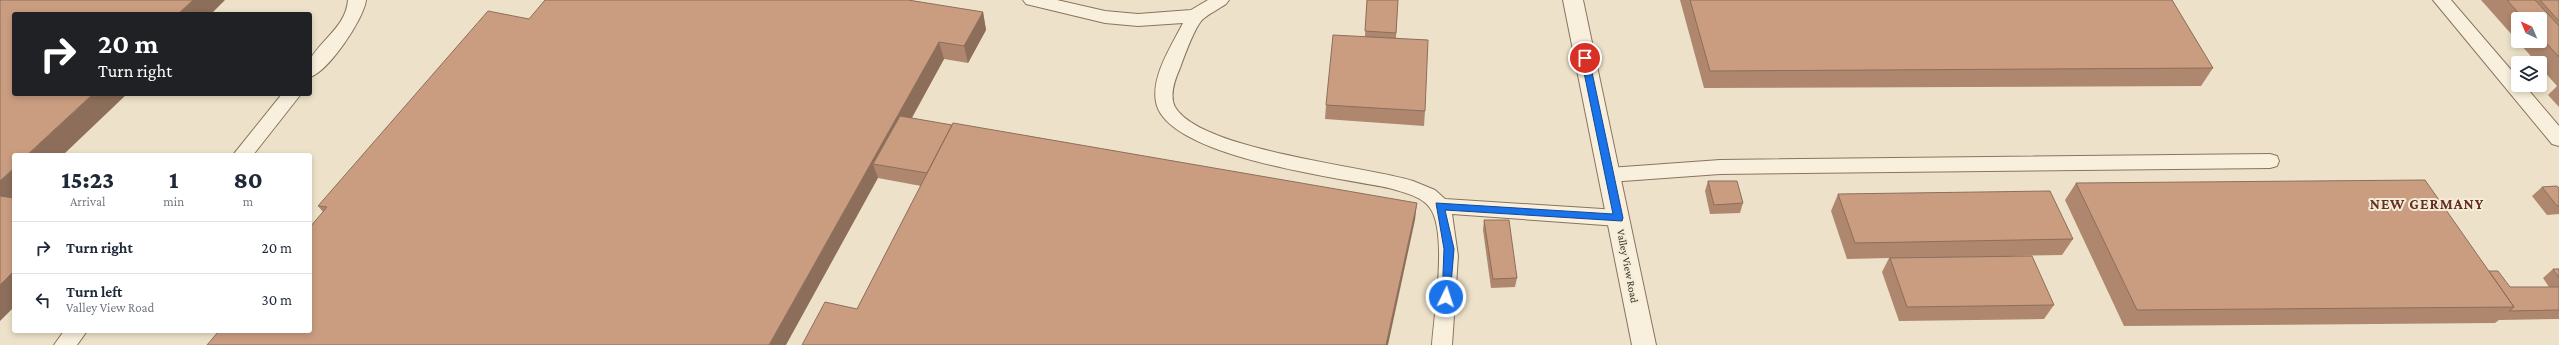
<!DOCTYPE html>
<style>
:root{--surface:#fff;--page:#f2f2f3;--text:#1f2937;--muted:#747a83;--line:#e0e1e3}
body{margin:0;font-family:"Crimson Pro",serif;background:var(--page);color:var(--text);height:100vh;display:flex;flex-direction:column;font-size:15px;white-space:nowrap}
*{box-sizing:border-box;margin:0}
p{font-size:13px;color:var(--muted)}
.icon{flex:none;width:22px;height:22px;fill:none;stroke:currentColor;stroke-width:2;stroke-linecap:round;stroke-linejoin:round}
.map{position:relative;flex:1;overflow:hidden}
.sheet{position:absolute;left:12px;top:153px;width:300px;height:180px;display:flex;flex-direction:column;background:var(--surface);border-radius:4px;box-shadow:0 2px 6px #0003}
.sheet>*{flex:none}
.top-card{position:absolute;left:12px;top:12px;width:300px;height:84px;border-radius:4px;box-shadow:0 2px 6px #0003;background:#202124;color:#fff;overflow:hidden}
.needle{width:26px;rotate:316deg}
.buttons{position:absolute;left:2511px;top:12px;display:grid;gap:8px}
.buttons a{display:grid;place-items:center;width:36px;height:36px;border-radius:4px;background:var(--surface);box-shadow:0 2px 6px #0003;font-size:20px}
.pin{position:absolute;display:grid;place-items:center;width:34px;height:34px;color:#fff;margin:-17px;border:2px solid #fff;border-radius:50%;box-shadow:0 1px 4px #0007}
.me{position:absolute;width:44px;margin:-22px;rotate:4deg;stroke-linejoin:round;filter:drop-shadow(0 0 3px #0008)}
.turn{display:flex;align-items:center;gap:14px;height:84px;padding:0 20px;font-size:18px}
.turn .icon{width:52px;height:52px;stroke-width:2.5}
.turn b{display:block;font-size:28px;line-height:34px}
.eta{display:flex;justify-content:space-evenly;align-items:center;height:68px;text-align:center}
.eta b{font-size:24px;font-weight:800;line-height:28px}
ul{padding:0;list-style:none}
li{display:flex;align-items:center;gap:12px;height:52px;padding:0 20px;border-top:1px solid var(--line)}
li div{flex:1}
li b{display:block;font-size:15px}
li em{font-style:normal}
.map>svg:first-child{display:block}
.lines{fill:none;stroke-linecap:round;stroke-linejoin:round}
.service-casing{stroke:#89745e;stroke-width:2}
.minor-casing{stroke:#89745e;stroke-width:2}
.service{fill:#f8efdc;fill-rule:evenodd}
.minor{fill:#f8efdc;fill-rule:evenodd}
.wall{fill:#ae876e;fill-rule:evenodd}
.shaded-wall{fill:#8d6e5a}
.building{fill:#ca9d80;stroke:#8d6e5a}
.route{fill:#1a73e8;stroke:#114b97}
.labels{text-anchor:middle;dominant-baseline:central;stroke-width:4;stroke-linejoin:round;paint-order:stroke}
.street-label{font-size:11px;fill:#3a2d21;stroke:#f5ecd8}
.district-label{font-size:15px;font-weight:bold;letter-spacing:1px;fill:#652e22;stroke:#f5ecd8}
</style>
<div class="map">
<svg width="2559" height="345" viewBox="0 0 2559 345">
<rect width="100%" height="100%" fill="#ede2c9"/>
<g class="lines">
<g class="service-casing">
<path id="service" d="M348,0h18c-2,19 -38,72 -56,77 0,-5 -2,-14 1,-19 12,-20 35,-32 37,-58z
M1023,0h34l48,11 33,3 53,-4 17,-10h21l-3,4c-7,5 -16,9 -23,15 -8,7 -19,38 -23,49 -5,11 -11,27 -5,39 25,43 188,59 238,74l22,9 10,9 173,11 7,3 3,5 -3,5 -7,3 -166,-12 6,42 -6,89h-20c2,-31 16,-112 -2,-137 -8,-12 -28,-16 -41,-20 -48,-10 -223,-31 -233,-86 -5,-26 16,-57 27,-79l-45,3 -33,-3 -79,-19z
M2433,0h18l67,78v7h6l35,41v20l-7,-2z
M282,94h19l-48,61h-20z
M2270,154l7,2 2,5 -2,5 -7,2 -550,6 -111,8 -7,-2 -3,-5 3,-5 7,-2 111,-8z
M64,331h23l-10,14h-23z"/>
</g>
<g class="minor-casing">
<path id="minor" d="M1563,0h20l73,345h-24z"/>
</g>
<use href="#service" class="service"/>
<use href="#minor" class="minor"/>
</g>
<path class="wall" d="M1367,0h31l-2,38 29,73 -1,15 -99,-7 1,-14 39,-69z
M1680,0h492l41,68 -12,18 -497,2z
M2481,0h78v107l-11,-12 9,-9 -17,-19v-4h-3zM2518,19h22v22h-22z
M983,12l3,18 -18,33 -24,-4 -32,59 503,102 -558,89 64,-123 -43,-8 -555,34 -5,-6 211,-187z
M1708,181l35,22 -3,10 -30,1 -5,-23z
M2076,183l413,88 21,16h39l-6,-9 10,-9h6v50l-60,1 -4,3 -371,3 -59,-126z
M2542,187l17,1v26l-12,1 -15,-19z
M1838,194l235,45 -11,16 -52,1 44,49 -10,14 -145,2 -17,-49 7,-14 -42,1 -16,-48z
M1484,220l33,58 -2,9 -24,1 -8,-58z"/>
<path class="shaded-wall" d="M193,0h32l-14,14h-33z
M983,12l3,18 -18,33 -4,-17z
M939,42l5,17 -59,107 -12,-2 5,14 -92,167h-17z
M93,94h34l-64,61h-36z
M14,168v34l-14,4v-25z
M1417,203l-2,17 -27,125h-2z
M14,271v36l-14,14v-36z"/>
<path class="building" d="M0,0h193l-15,14h-164v80h79l-66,61h-13v13l-14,13z
M545,0h363l75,12 -19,34 -25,-4 -170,303h-562l12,-14h91v-104l17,-20 -9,-1 170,-195 41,8z
M1367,0h31l-2,33 -31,-2z
M1690,0h482l41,68 -503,3z
M2507,0h28l24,26v31l-19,-21v-17h-16z
M2540,0h19v21z
M1333,35l95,5 -3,71 -99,-6z
M900,116l52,9 -25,48 -54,-9z
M953,123l464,80 -31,142h-584l23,-43 32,7z
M2425,180l89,127 -377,3 -61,-127z
M1708,181h29l6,22 -29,2z
M2557,186l2,2v18h-2l-15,-19z
M2050,191l23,48 -218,4 -17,-49z
M0,196l14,2v73l-14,14z
M1484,220h25l8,58 -24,1z
M2032,256l22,49 -147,2 -17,-49z
M2553,269h6v9z
M2489,271h9l12,16h49v23l-50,1 5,-4z"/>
<path class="route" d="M1585,55l4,3 34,160 -1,3 -177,-11 9,39 -4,48 -4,4 -4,-1 2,-51 -8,-46 177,11 -32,-156z"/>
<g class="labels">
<g class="street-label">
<text transform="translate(1628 266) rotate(79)">Valley View Road</text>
</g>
<g class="district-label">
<text x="2427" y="204">NEW GERMANY</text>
</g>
</g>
</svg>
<div class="buttons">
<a><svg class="needle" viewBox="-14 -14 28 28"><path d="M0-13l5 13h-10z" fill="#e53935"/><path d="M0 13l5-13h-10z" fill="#747a83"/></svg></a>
<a><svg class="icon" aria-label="layers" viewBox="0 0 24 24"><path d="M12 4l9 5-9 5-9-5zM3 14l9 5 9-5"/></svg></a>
</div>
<div class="pin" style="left:1585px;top:58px;background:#d93025"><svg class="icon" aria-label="arrive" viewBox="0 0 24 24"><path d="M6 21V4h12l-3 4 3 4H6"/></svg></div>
<svg class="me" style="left:1446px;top:297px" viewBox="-20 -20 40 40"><circle r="17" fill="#1a73e8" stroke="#fff" stroke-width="3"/><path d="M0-11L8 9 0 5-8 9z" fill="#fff"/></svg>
<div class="top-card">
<div class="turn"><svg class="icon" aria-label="right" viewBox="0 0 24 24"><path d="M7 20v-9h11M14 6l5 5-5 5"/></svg><div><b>20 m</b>Turn right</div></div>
</div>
<section class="sheet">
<div class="eta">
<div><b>15:23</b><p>Arrival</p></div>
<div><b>1</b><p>min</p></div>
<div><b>80</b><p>m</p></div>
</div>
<ul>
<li><svg class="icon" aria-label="right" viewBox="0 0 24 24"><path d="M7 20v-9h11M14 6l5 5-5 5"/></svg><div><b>Turn right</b></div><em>20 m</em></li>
<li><svg class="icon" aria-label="left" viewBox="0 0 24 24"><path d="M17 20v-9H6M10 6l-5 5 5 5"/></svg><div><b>Turn left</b><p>Valley View Road</p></div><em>30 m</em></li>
</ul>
</section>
</div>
